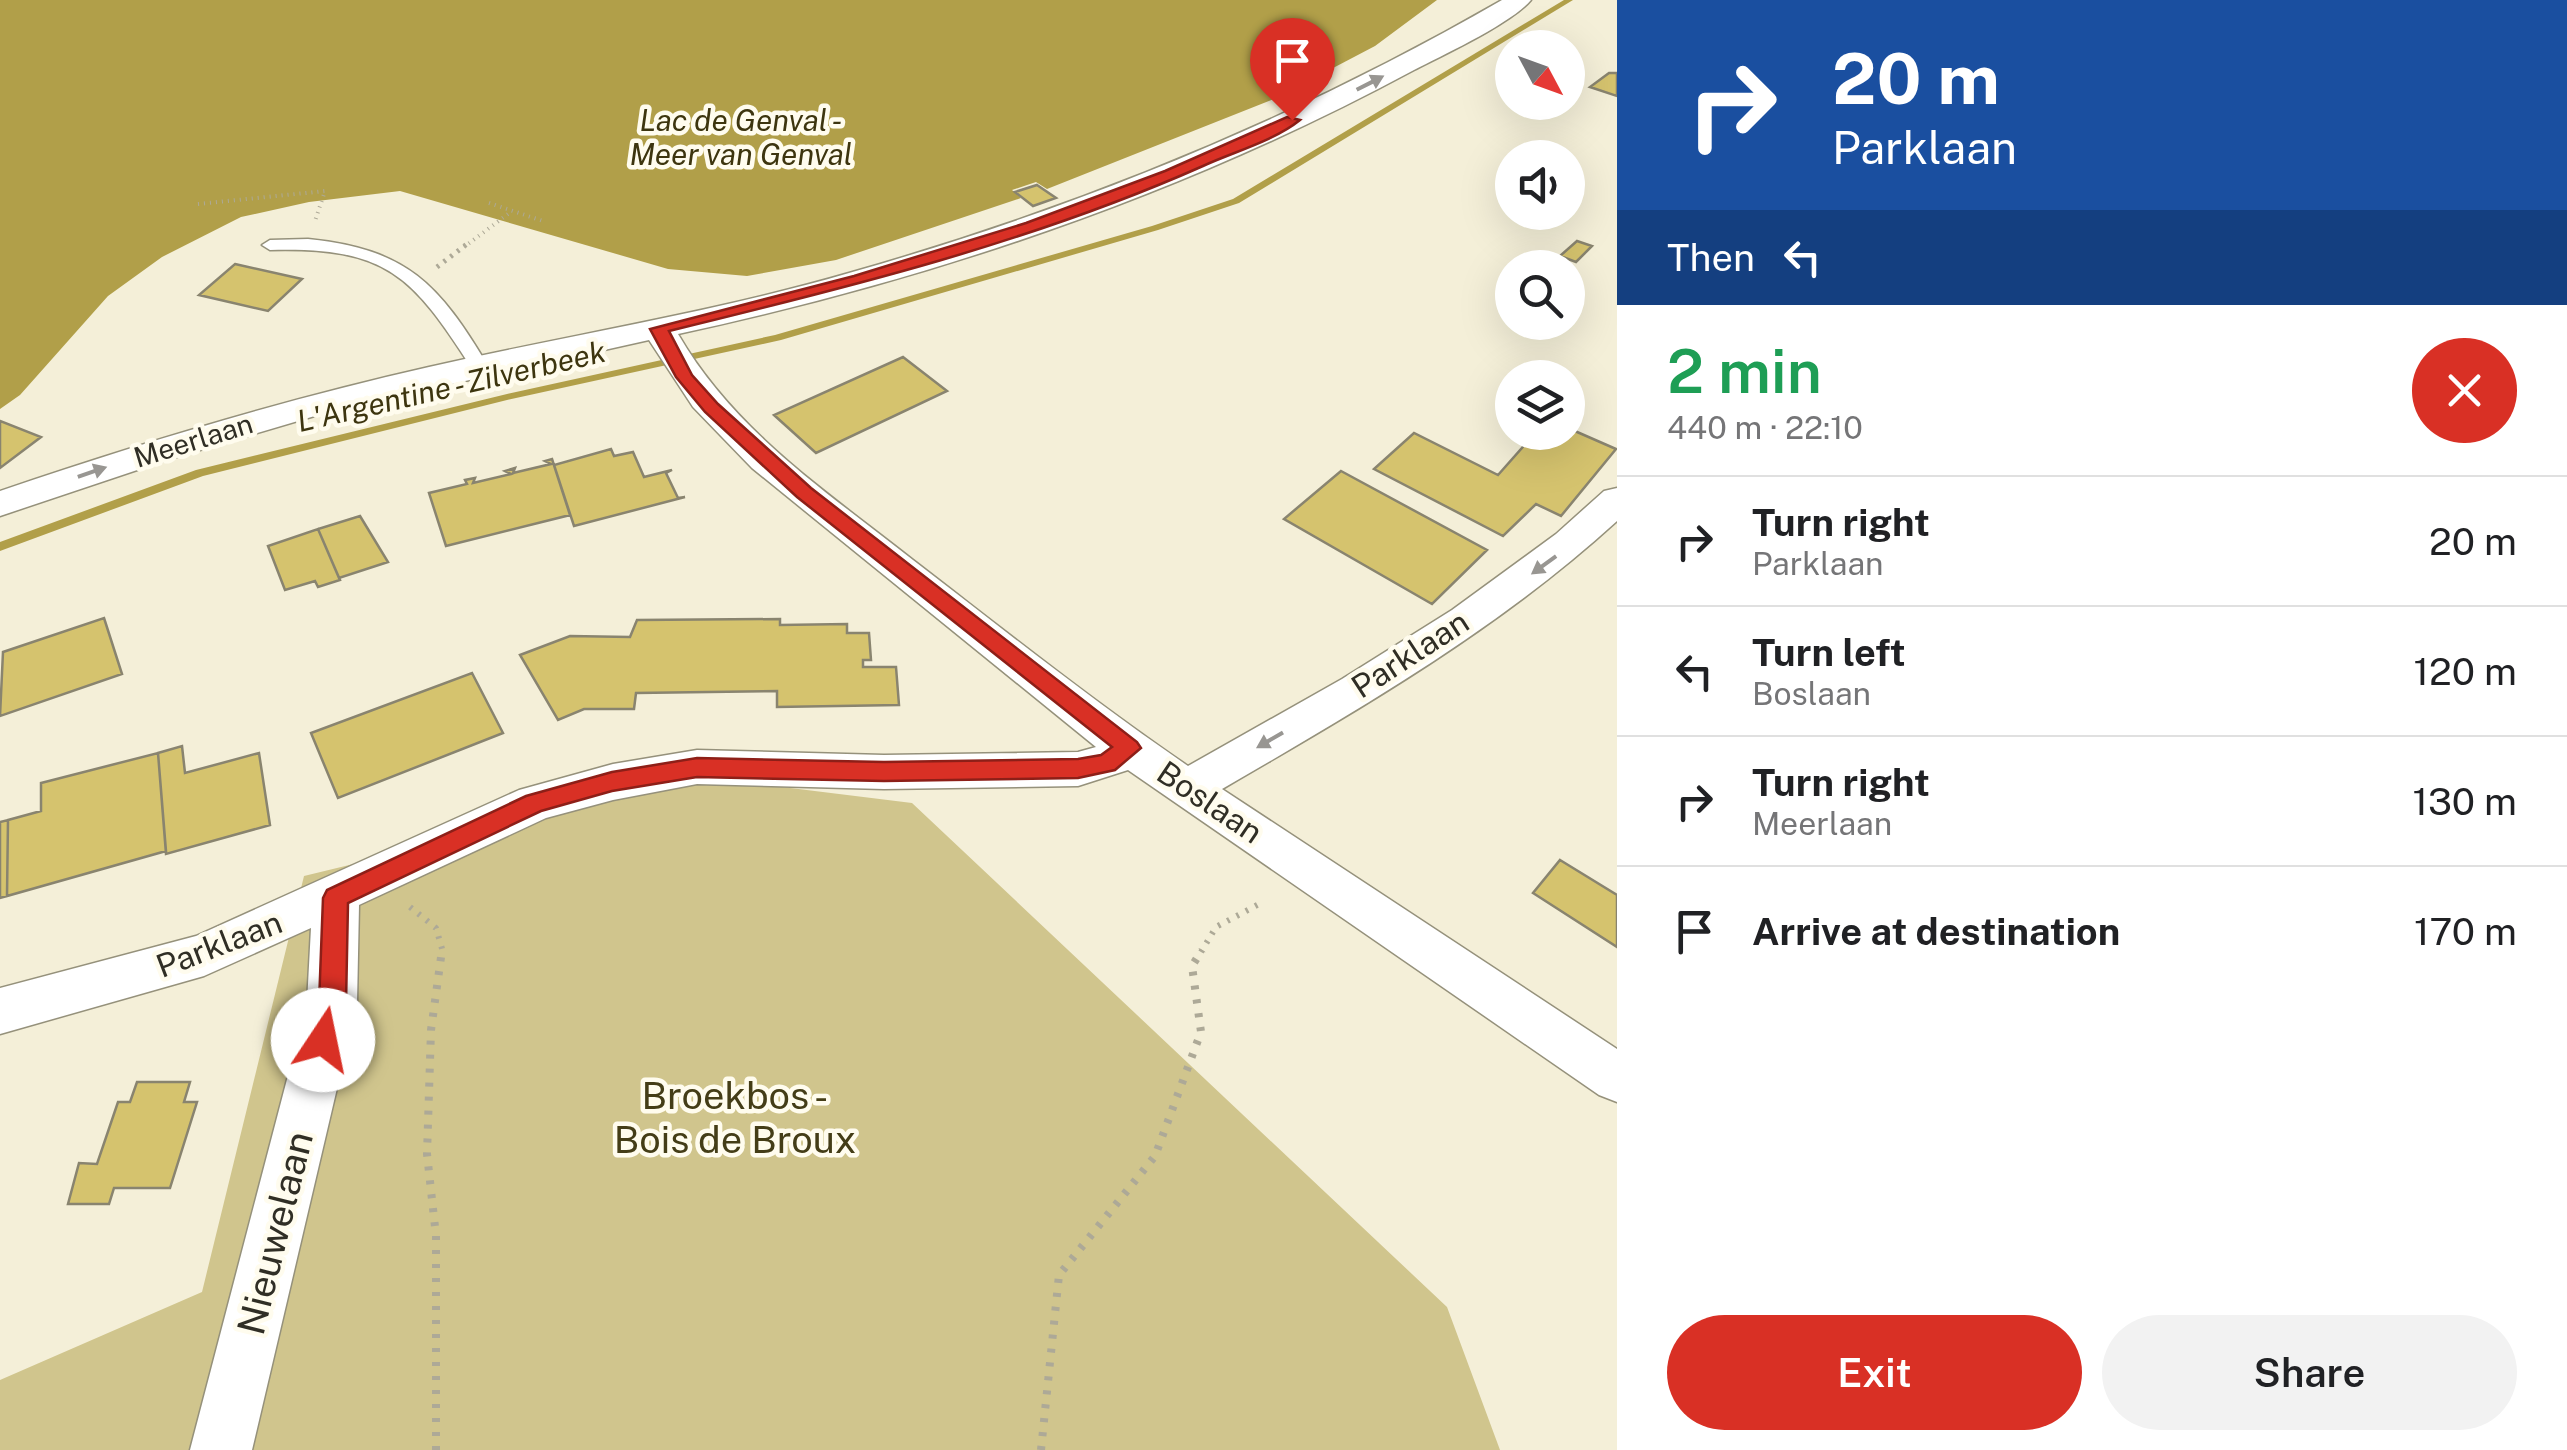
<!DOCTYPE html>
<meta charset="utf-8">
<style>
:root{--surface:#fff;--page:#f2f2f2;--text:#202124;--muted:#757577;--line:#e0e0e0;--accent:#d93025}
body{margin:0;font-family:"Public Sans",sans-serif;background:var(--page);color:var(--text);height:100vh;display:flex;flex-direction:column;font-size:38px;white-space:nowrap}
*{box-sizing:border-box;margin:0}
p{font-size:32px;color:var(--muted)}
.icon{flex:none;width:55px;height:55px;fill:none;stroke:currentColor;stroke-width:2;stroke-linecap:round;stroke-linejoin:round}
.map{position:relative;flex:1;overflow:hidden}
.drawer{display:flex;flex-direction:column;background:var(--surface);width:950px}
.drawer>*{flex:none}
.banner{background:#1a4fa0;color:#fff;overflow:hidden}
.needle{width:65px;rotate:131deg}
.controls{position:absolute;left:1495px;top:30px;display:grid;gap:20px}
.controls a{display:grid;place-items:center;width:90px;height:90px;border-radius:50%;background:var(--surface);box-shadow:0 10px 40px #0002;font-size:50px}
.pin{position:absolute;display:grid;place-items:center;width:85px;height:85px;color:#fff;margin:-102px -42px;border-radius:50% 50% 50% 0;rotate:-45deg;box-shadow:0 0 10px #0007}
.pin .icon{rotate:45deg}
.me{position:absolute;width:110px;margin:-55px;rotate:11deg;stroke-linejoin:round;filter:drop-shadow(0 0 8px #0008)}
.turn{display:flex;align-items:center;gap:35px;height:210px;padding:0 50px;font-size:45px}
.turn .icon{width:130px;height:130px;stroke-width:2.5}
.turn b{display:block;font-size:70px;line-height:85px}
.then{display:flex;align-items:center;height:95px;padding:0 50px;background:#0003;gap:20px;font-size:38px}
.round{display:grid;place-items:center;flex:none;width:105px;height:105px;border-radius:52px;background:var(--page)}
.summary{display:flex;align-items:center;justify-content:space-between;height:170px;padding:0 50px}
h1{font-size:60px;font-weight:600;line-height:75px;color:#1e9e55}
.primary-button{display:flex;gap:20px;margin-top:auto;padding:20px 50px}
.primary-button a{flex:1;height:115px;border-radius:60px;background:var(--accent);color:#fff;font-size:40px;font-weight:600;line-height:115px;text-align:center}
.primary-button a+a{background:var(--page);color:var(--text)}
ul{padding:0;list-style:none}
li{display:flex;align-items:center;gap:30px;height:130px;padding:0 50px;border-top:2px solid var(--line)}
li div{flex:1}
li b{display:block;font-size:38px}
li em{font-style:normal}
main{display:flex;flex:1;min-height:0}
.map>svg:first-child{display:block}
.green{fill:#d0c58d}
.water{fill:#b19f49}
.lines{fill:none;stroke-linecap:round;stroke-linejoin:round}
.stream{fill:#b19f49;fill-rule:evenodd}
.building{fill:#d5c36e;stroke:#89846f;stroke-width:2.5}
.service-casing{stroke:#95917b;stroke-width:3}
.minor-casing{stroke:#95917b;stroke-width:3}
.path-far3{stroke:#ada997;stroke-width:4;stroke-dasharray:1 5;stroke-linecap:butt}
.path-far2{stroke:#ada997;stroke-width:5;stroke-dasharray:2.5 6;stroke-linecap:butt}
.path-far1{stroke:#ada997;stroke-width:6;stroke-dasharray:2.5 8;stroke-linecap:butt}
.path{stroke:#ada997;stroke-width:8;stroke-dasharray:4 10;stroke-linecap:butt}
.service{fill:#fff;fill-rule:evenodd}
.minor{fill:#fff;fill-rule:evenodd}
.oneway{fill:#989692}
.route{fill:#d93025;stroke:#8d1f18;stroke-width:2.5}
.labels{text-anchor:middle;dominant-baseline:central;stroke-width:9;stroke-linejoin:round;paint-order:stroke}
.far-street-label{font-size:28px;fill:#302e25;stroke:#fffcee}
.far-water-label{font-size:30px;font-style:italic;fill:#3d350f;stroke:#fffcee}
.street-label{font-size:32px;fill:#302e25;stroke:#fffcee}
.near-park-label{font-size:38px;fill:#443d17;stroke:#fffcee}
.near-street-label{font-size:38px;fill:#302e25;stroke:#fffcee}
</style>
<main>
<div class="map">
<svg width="1617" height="1450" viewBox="0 0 1617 1450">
<rect width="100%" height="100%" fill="#f4efd8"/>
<path class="green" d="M708,778l204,25 535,504 53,143h-1500v-70l202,-88 102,-416z"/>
<path class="water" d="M0,0h1437l-62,46 -101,53 -227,90 -11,-7 -24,8 9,8 -185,62 -89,16 -79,-7 -268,-78 -91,11 -68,15 -79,40 -54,39 -88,99 -20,14z"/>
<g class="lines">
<path class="stream" d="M1564,0h9l-334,203 -81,27 -377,110 -274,60 -304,76 -203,75v-9l196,-72 311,-76 268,-59 377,-109 81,-27z"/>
</g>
<path class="building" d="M1609,73h8v23l-27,-9z
M1037,185l19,13 -23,8 -18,-14z
M1577,241l15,5 -16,16 -16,-6z
M235,264l67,15 -34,32 -69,-16z
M903,357l44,34 -131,62 -42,-38z
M0,421l41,16 -41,31z
M1568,428l48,21 -55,67 -25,-12 -33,32 -129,-67 40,-36 84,42 38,-43h32z
M611,449l3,7 19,-4 11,25 28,-7 -6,3 12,25 7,-1 -111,29 -20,-61z
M552,459l18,56 -124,31 -17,-53 38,-9 -2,-4 10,-2 -2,5 38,-9 -6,-3 10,-3 -2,5 38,-9 -6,-3z
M1341,471l146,79 -55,54 -148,-85z
M360,516l28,46 -49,16 -21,-49z
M318,529l22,51 -22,7 -3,-6 -30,9 -17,-44z
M104,618l18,56 -122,42 3,-64z
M780,619v6l67,-1v9h22l2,27h-8v7h33l3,38 -122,2v-16l-141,2 -2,16h-50l-26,11 -38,-65 50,-19 60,1 7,-17z
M472,673l31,60 -165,65 -27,-65z
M182,746l3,27 74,-20 11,72 -104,29 -8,-101z
M158,753l8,98 -159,45 1,-76 33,-9v-28z
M8,820l-1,76 -7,2v-76z
M1560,860l57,35v52l-84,-54z
M137,1082h53l-6,20h13l-27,86h-56l-5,16h-41l11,-41 18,1 21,-62h12z"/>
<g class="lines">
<g class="service-casing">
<path id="service" d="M308,239c99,10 131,45 180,127l-3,4h-12c-61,-95 -86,-123 -203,-120l-8,-5 8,-5z"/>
</g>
<g class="minor-casing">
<path id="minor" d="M1502,0h29c-19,23 -88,55 -117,70 -230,124 -481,209 -736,264 56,97 149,158 235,226 91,70 180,141 275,206l154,-87 110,-69 104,-76 48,-43 13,-3v33c-118,108 -257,188 -395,268l395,260v53l-18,-7 -471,-325 -50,16 -194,3 -187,-5 -84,16 -67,18 -187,87 -2,98 -105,447h-62l117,-447 4,-75 -107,48 -204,58v-46l196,-52 323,-146 94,-26 84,-14 187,5 194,-3 18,-5 -344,-279 -59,-61 -44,-67 -314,70 -162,48 -173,58v-25c141,-48 283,-91 429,-124 140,-32 282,-54 420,-94 229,-65 447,-154 653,-273z"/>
</g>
<path class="path-far3" d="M489,203l54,18
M198,204l127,-13 -10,30
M464,247l48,-36"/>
<path class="path-far2" d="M437,267l30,-23"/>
<path class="path-far1" d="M410,907l26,21 7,24
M1201,952l15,-25 45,-24"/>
<path class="path" d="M436,1450v-214l-9,-82 4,-124 11,-80
M1041,1450l18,-175 96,-119 46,-124 -9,-66 10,-16"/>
<use href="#service" class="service"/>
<use href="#minor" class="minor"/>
</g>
<defs><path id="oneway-solid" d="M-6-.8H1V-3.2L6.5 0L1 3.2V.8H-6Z" transform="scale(2.5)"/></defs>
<g class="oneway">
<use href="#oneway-solid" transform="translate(1370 83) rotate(-27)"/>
<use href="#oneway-solid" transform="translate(92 472) rotate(-19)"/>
<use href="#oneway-solid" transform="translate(1544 565) rotate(144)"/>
<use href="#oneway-solid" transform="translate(1270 740) rotate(150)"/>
</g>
<path class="route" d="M1287,117l13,3c-26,21 -67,32 -97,46 -171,76 -353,121 -534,165l23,44 26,29 93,84 326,254 4,6 -26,22 -37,8 -194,3 -187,-4 -85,14 -71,20 -193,92 -2,101 -13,45 -10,4 -9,-4 -4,-9 9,-36 4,-106 4,-8 199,-94 86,-24 85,-14 187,4 194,-3 23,-4 11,-8 -315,-250 -92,-85 -29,-35 -26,-48 204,-53 172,-53 139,-52z"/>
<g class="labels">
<g class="far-street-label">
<text transform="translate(193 440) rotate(-17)">Meerlaan</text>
</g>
<g class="far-water-label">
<text x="741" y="120">Lac de Genval -<tspan x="741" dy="34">Meer van Genval</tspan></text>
<text transform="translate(451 386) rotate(-13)">L'Argentine - Zilverbeek</text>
</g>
<g class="street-label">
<text transform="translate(1410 654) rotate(-33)">Parklaan</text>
<text transform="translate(1210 802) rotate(34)">Boslaan</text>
<text transform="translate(219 944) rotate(-21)">Parklaan</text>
</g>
<g class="near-park-label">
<text x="735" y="1095">Broekbos -<tspan x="735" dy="44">Bois de Broux</tspan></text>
</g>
<g class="near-street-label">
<text transform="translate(275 1233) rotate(-76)">Nieuwelaan</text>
</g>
</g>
</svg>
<div class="controls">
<a><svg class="needle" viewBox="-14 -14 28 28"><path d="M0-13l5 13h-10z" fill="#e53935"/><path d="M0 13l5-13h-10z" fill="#757577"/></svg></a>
<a><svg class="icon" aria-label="sound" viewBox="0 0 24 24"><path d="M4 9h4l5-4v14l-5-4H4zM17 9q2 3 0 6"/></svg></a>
<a><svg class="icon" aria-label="search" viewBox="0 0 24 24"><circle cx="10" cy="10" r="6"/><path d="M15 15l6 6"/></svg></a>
<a><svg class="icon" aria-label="layers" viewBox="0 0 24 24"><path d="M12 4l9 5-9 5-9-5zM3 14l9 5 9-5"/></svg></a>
</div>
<div class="pin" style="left:1292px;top:120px;background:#d93025"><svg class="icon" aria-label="arrive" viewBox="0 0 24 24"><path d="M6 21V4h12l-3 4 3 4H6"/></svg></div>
<svg class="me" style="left:323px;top:1040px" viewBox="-20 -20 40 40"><circle r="19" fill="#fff"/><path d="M0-13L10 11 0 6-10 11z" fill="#d93025"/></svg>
</div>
<section class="drawer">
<div class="banner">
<div class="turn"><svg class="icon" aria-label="right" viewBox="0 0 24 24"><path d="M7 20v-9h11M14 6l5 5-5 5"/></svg><div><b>20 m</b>Parklaan</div></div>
<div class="then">Then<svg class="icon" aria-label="left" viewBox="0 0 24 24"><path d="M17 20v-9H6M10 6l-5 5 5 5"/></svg></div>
</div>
<div class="summary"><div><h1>2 min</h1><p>440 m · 22:10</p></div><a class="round" style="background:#d93025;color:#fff"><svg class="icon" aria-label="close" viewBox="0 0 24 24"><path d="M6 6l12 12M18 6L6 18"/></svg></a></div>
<ul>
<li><svg class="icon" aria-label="right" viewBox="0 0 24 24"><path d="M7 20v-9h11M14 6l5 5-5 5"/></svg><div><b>Turn right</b><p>Parklaan</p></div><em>20 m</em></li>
<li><svg class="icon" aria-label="left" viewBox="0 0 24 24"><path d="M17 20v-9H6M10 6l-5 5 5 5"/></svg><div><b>Turn left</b><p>Boslaan</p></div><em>120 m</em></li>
<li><svg class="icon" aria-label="right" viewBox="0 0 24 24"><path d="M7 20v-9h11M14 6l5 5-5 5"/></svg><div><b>Turn right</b><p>Meerlaan</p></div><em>130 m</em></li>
<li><svg class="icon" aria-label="arrive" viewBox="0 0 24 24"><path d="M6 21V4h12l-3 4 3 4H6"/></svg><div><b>Arrive at destination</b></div><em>170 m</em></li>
</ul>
<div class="primary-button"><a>Exit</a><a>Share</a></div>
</section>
</main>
